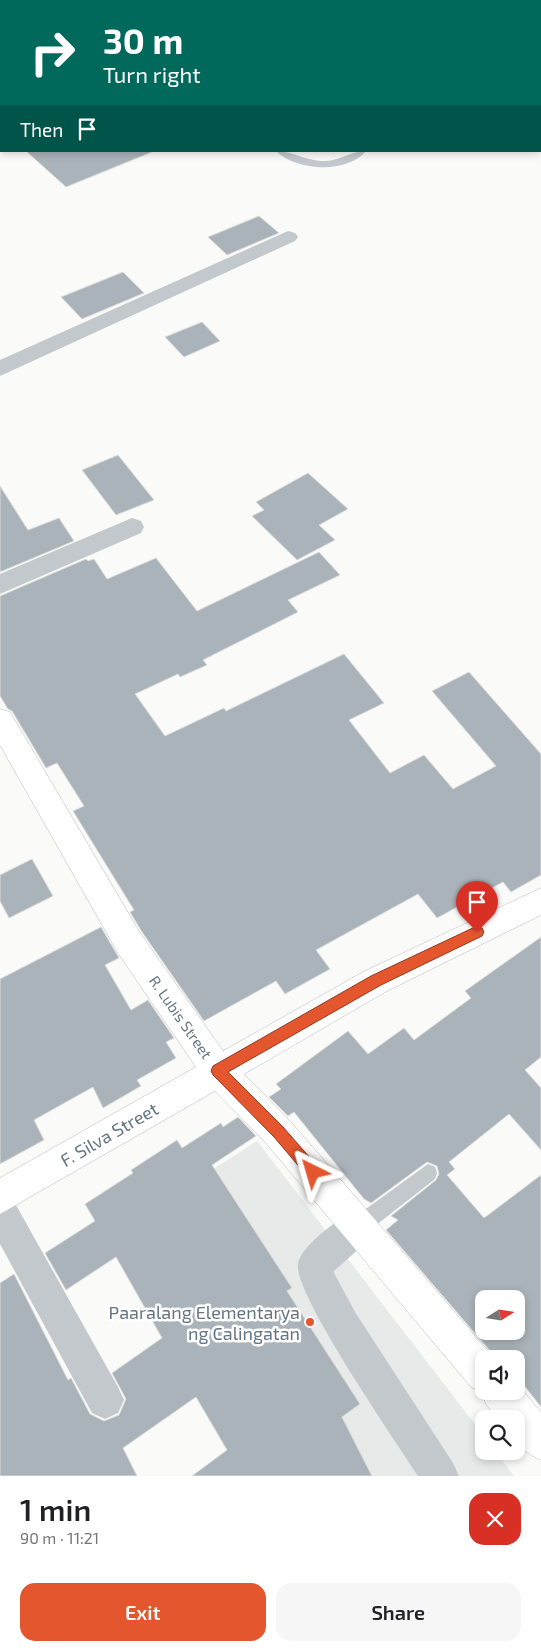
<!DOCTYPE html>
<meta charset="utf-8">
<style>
:root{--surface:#fff;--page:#f6f6f6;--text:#202124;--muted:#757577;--accent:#e4572e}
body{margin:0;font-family:"Exo 2",sans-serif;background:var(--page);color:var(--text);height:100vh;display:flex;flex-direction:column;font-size:19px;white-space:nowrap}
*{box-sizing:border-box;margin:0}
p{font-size:16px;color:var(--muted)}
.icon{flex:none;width:28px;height:28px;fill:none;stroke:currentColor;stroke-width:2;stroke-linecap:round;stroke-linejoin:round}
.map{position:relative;height:1476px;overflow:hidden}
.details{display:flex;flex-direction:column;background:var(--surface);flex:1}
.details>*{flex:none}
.top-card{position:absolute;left:0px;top:0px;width:541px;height:152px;box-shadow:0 2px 8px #0003;background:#00695c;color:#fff;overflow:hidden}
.needle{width:32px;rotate:78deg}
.buttons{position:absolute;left:475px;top:1290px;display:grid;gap:10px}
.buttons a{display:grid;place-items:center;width:50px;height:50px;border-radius:10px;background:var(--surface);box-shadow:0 2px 8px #0003;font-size:25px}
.pin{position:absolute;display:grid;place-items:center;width:42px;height:42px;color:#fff;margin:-51px -21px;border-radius:50% 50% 50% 0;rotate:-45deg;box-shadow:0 0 5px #0007}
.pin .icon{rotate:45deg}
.me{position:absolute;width:55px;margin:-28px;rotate:320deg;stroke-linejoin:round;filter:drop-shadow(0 0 4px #0008)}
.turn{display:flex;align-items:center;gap:18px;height:105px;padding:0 20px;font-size:22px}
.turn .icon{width:65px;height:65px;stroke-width:2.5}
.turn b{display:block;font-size:35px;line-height:42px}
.then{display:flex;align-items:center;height:48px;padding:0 20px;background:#0003;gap:10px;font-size:19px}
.round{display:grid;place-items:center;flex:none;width:52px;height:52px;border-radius:15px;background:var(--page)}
.overview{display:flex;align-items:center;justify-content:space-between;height:85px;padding:0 20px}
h1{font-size:30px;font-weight:600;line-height:38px}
.action{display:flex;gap:10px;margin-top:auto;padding:10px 20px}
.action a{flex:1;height:58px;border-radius:15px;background:var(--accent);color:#fff;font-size:20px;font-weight:600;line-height:58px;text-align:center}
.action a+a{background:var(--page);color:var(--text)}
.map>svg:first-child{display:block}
.built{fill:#e8e9e9}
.building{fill:#aab3b9;stroke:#dcdcda;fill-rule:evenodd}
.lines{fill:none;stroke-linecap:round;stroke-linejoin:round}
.secondary-casing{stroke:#b3babf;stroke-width:1}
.lane{fill:#c3c8cc;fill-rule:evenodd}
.street{fill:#c3c8cc;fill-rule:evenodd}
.secondary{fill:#fff;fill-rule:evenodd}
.route{fill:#e4572e;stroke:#94391e}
.poi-dot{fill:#e4572e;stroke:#fff;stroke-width:2}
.labels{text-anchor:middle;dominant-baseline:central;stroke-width:5;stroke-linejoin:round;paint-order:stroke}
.street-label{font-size:15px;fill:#657683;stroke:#fff}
.near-street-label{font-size:18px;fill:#657683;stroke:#fff}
.near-poi-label{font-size:18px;fill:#657683;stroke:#fff;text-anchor:end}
</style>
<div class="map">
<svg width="541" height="1476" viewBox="0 0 541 1476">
<rect width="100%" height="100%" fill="#fafaf8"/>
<path class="built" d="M257,1141l227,295v15h11l19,25h-192l-170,-268z"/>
<path class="building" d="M26,151h126v1l-86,35z
M259,216l20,17 -52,22 -19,-18z
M123,272l21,21 -62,26 -21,-22z
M202,322l18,19 -36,16 -19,-20z
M118,455l36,45 -38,15 -34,-45z
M308,473l40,36 -29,16 16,15 -38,20 -45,-44 12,-6 -8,-8z
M0,486l28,44 31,-12 15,23 -74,31z
M319,552l21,23 -52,25 10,12 -95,48 4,5 -27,12 -2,-3 -43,20 30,42 59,-28 2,3 118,-57 40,49 -35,17 41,53 34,-18 29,34 43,-23 -64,-75 37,-19 72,82v121l-30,17 -8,-10 -66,36 -19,-24 -102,56 14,19 -45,25 -9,-13 -72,40 -62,-89 -12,-20 4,-2 -61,-99 11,-5 -27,-43 -11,5 -34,-57 -4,-2 -8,-13v-100l86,-37 2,2 6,-2 13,20 49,-21 41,53z
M32,859l21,37 -44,22 -9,-17v-26z
M101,927l18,31 -14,7 26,45 17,-10 26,38 -8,4 10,16 -39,22 4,6 -38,22 -10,-21 -59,33 10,20 -44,24v-185z
M541,937v120l-16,13 16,18v62l-32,-36 -60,48 6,7 -8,6 37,43 57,-43v232l-25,-32v-16h-19l-111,-129 12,-10 -7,-4 45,-36 3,-6 -2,-8 -10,-4 -56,41 -7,-4 -70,-87 -6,4 -19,-19 12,-8 -5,-5 72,-53 20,23 36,-26 10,12 57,-42 -6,-7zM484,1299h32v32h-32z
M238,1117l18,19 -44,29 80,123 -5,3 73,113 -18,13 30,59h-180l35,-26 -31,-53 -73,51 14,28h-137v-193l14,-9 54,106 3,-2 19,36 14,7 15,-6 7,-16 -14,-26 50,-35 -46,-81 -50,33 -21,-37 50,-32 -10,-17 48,-31 -2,-3 46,-30 5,8 39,-25 2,4z"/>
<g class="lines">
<g class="secondary-casing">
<path id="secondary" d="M0,709l10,3 130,221 83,118 142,-80 176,-83v27l-154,76 -143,83 46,47 205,238h-11v32h32v-8l25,29v48c-23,-10 -25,-18 -25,-41h-18l-12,-15 -5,-13 -10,-4 -205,-244 -51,-52 -215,123v-36l196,-111 -78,-114 -118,-208z"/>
</g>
<path class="lane" d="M442,0h10v1h-9z
M486,0h10l1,1h-10z
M276,151c16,0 29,9 45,10 18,1 29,-10 45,-10 -19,23 -70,20 -90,0z
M428,1164l7,3 2,6 -2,6 -69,54 -7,2 -7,-2 -2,-7 2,-7z"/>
<path class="street" d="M288,231l7,2 3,4 -3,4 -295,135v-16z
M132,518l9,3 3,6 -3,6 -141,61v-20z
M0,1193l12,5 106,189 6,13 -6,13 -13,6 -13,-6 -92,-169z
M359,1209l12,5 5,12 -5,12 -37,33v2l21,39 98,151 6,13h-41c-21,-33 -125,-183 -120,-212 2,-18 45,-49 61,-55z"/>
<use href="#secondary" class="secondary"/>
</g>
<path class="route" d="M477,926l5,2 2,4 -2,4 -101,49 -153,87 55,55 35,40 2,5 -2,5 -5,2 -5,-2 -34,-40 -61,-62 -2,-4 2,-5 158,-90z"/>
<circle class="poi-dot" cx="310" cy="1322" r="5"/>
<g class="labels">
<g class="street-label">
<text transform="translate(181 1017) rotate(55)">R. Lubis Street</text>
</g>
<g class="near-street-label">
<text transform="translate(109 1134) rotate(-30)">F. Silva Street</text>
</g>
<g class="near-poi-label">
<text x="300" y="1312">Paaralang Elementarya<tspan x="300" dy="21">ng Calingatan</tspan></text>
</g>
</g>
</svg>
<div class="buttons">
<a><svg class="needle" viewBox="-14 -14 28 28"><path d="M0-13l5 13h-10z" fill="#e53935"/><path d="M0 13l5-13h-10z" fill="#757577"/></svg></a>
<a><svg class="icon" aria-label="sound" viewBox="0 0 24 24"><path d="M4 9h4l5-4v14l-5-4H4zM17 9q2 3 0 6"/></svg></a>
<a><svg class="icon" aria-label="search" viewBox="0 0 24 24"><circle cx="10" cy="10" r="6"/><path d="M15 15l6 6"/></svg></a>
</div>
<div class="pin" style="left:477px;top:932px;background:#d93025"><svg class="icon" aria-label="arrive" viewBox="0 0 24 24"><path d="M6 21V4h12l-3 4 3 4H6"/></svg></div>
<svg class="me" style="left:313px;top:1172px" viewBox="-20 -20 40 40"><path d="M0-17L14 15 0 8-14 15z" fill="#e4572e" stroke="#fff" stroke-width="4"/></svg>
<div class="top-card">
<div class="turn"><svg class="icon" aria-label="right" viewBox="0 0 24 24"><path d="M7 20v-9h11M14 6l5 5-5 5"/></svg><div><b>30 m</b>Turn right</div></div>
<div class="then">Then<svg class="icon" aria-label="arrive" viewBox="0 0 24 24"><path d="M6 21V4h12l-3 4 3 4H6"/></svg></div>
</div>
</div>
<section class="details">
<div class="overview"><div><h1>1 min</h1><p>90 m · 11:21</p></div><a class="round" style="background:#d93025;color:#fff"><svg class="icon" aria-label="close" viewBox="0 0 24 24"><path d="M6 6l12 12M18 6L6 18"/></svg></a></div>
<div class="action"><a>Exit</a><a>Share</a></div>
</section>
